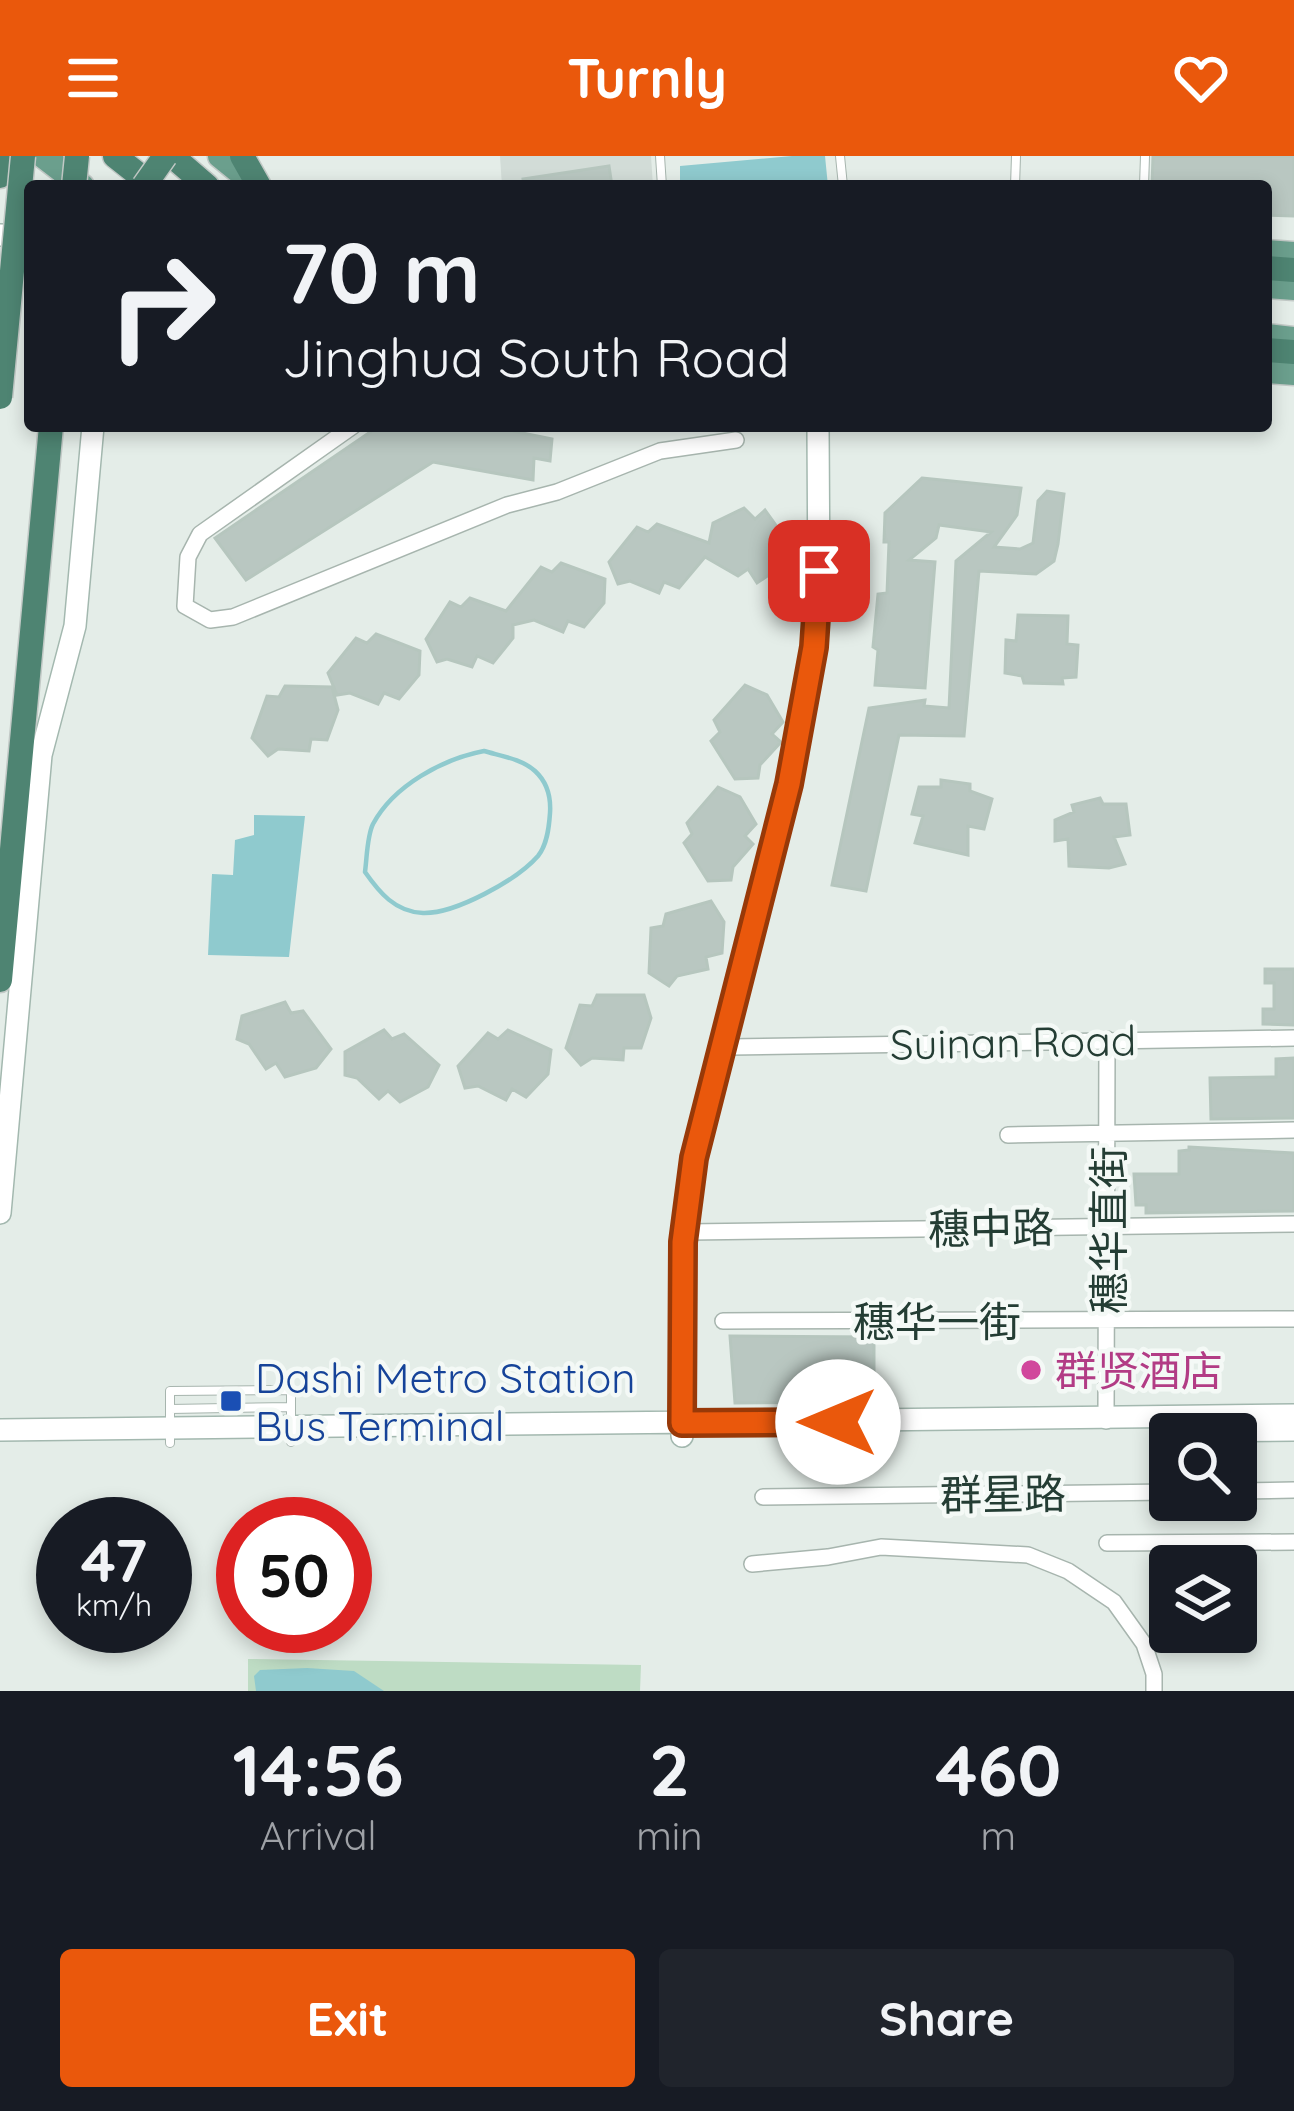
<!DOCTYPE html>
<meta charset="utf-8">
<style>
:root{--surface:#171b24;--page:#20242c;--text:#f1f3f6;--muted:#9ea1a6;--accent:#ea580c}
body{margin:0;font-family:Quicksand,"Noto Sans SC",sans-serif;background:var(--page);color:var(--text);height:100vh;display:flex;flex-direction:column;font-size:45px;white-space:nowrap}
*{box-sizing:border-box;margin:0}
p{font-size:39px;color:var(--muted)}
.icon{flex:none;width:66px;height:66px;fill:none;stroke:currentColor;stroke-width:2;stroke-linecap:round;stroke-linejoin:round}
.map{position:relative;height:1535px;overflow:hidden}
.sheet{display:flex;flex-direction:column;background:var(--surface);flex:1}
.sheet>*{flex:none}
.banner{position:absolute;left:24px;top:24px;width:1248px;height:252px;border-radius:12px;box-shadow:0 6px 18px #0003;background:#171b24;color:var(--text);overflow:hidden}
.tools{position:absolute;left:1149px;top:1257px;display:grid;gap:24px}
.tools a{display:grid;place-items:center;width:108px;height:108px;border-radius:12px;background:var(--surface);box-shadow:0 6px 18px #0003;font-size:60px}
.speed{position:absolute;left:36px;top:1341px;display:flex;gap:24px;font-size:60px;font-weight:700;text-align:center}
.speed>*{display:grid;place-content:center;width:156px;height:156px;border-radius:50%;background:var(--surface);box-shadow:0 6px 18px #0003;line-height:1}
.speed small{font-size:30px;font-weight:400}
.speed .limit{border:18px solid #d22;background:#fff;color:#111}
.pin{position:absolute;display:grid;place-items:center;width:102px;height:102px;color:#fff;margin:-51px;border-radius:24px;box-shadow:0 6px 18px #0006}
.me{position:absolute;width:132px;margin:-66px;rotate:270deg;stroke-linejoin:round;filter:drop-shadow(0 0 9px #0008)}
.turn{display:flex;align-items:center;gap:42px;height:252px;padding:0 60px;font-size:54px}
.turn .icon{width:156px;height:156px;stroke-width:2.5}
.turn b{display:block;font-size:84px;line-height:102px}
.eta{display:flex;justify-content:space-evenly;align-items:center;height:204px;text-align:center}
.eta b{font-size:72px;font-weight:700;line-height:84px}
.primary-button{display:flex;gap:24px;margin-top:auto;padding:24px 60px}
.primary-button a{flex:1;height:138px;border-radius:12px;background:var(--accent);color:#fff;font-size:48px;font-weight:700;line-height:138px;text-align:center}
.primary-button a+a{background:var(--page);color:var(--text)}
header{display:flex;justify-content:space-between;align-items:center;height:156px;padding:0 60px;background:var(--accent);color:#fff;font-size:54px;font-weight:700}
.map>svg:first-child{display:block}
.built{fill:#d2dcd7}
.green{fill:#bedcc4}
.water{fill:#8fcace}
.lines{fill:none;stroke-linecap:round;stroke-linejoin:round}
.stream{stroke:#8fcace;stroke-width:4.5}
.building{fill:#b9c7c1;stroke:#b6c6be;stroke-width:3}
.service-casing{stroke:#a7b5ae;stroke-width:10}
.minor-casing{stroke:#a7b5ae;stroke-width:18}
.secondary-casing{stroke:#a3b8af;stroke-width:24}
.primary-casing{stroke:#c2c9c6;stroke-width:27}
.trunk-casing{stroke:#c2c9c6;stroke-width:27}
.service{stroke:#fff;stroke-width:8}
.minor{stroke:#fff;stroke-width:15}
.secondary{stroke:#fff;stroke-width:21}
.primary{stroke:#6b9f8d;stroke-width:24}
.trunk{stroke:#4e8472;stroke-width:24}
.trunk-bridge-casing{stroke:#c2c9c6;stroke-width:27;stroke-linecap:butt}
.trunk-bridge{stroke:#4e8472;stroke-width:24}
.route-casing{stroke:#983908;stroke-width:30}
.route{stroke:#ea580c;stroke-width:21}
.hotel-dot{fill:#d1479c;stroke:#f4f9f6;stroke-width:4.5}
.transit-dot{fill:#1a4fb4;stroke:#f4f9f6;stroke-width:4.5}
.labels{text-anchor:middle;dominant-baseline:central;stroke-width:9;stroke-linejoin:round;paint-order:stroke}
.street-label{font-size:42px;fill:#243d34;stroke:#f4f9f6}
.hotel-label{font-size:42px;fill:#b23c85;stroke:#f4f9f6;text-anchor:start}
.transit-label{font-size:42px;fill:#164399;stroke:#f4f9f6;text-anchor:start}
</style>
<header><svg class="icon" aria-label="menu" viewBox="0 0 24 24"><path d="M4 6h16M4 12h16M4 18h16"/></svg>Turnly<svg class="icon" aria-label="heart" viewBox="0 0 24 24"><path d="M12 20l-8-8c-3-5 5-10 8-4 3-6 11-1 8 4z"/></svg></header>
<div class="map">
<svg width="1294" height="1535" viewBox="0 0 1294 1535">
<rect width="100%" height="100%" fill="#e4ede8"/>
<path class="built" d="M500,0h151l2,30h-151z"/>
<path class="green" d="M248,1503l393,6 -1,26h-392z"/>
<path class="water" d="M792,0h33l3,30h-148v-20z
M254,659l51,1 -16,141 -81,-2 4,-81 21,1 2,-35 19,-5z
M307,1512l47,3 30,20h-128l-2,-15 6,-6z"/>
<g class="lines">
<path class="stream" d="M484,595c17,5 38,8 51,20 12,11 16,27 15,42 -1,15 -3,32 -12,43 -21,24 -83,58 -115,57 -28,-1 -44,-21 -58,-41 2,-15 2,-36 8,-48 21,-39 70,-65 111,-73z"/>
</g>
<path class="building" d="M1153,0h141v60l-28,-1v-29h-114z
M609,10l3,20h-88l-1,-7z
M379,270h109l64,13 -2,22 -16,-3 -1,22 -100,-18 -187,118 -31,-42z
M922,322l99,10 -4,27 -23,32 26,2 13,-6 5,-42 9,-10 17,3 -6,50 -4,17 -18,13 -57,-3 -15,165 -65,-1 -33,156 -34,-6 37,-177 56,-8 -1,6 25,2 7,-147 35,-29 -52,-7 -3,13 -27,22 26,2 -10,126 -50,-3 3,-35 -5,-3 5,-53 9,-1 2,-51h-5l1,-29z
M744,352l11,11 10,-9 25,35 -11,23 -22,15 -9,-14 -10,7 -33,-19 -26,31 -15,-6 -5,11 -29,-12 -12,3 -9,-22 28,-35 11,5 9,-8 52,19 4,-20z
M561,407l44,16 -1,24 -20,24 -16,-6 -5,11 -29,-12 -21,5v13l-20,25 -16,-7 -5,11 -25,-8 -10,3 -11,-23 24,-37 11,5 9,-9 36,13 35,-44 11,5z
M1018,459l50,1 -1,28 11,1 -2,32 -14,1 1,6 -39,-1 -2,-7 -17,-3 1,-33 10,1z
M376,478l44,17 -1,24 -20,24 -15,-6 -6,11 -28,-11 -13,2 -9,-22 28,-35 11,5z
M745,529l22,10 16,27 -11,12 9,8 -21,23 -2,13 -23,1 -24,-38 9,-9 -6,-12z
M285,530l47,1 6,23 -11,30 -16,-1 -2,12 -31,-2 -10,7 -16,-18 15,-42 12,1z
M941,624l29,4v7l22,8 -8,30 -16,-3v29l-53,-12 8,-27 -11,-2 7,-27h22z
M718,631l22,10 16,27 -11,12 8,8 -20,23 -2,13 -23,1 -24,-38 8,-9 -5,-11z
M1100,642l3,6h23l4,31 -16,2 11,27 -16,4 -40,-2 -1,-27 -13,2v-21l19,-8 -2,-7z
M711,745l13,21 -2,31 -16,4 2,12 -31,7 -8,10 -20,-13 2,-45 12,-2 3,-12z
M1265,813h29v56l-31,-1v-15h11v-26h-9z
M597,839h47l7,23 -10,30h-17l-1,12 -31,-2 -11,7 -15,-17 14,-43 12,1z
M285,846l6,11 12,-2 28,38 -15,19 -31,9 -9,-14 -10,6 -17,-25 -12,-5 5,-23z
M384,874l8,9 12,-5 35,31 -11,22 -28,15 -12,-11 -9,8 -22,-21 -12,-3v-23z
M508,874l43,20 -3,24 -22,23 -14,-8 -6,11 -28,-14 -13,2 -7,-22 30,-33 10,6z
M1294,902v60l-83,1 -1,-41 66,-1v-18z
M1189,991l105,6v58l-148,2v-8h-10l-2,-31h45v-23l10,-1z
M730,1180l144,1v65l-139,1z"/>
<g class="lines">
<g class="service-casing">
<path id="service" d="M660,0l2,30
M840,0l3,30
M1015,30l1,-30
M1144,30l1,-30
M170,1253l121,-2
M170,1287v-52l121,-1v52"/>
</g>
<g class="minor-casing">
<path id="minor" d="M353,270l-153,108 -12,23 -3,49 25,14 23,-3 274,-112 50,-13 103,-41 76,-11
M731,891l563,-9
M1008,979l286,-5
M689,1076l605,-8
M723,1165l571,-2
M1106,1265l1,-382
M1236,1335l58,-1
M763,1341l407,-5
M1107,1387l187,-1
M752,1408l76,-7 53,-10 147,8 40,16 46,31 30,42 10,30v17"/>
</g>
<g class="secondary-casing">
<path id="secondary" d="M0,79l30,1
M0,1057l41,-458 34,-129 18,-200
M0,1274l1294,-15
M1181,1275l113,-1
M682,1280l4,-225 14,-80 89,-347 16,-77 14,-108 -1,-173"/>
</g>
<g class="primary-casing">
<path id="primary" d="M43,0l39,30
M220,0l37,30
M1266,96l28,2
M1266,130l28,2
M1266,180l28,3
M1266,215l28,2"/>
</g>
<g class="trunk-casing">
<path id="trunk" d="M115,0l38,30
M172,0l35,30
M242,0l17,30
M0,20l2,-20
M1266,112l28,2
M1266,194l28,2
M0,824l51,-554"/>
</g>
<use href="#service" class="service"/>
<use href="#minor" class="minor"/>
<use href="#secondary" class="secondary"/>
<use href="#primary" class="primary"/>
<use href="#trunk" class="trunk"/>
<g class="trunk-bridge-casing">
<path id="trunk-bridge" d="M74,30l3,-30
M144,30l21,-30
M0,241l23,-241"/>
</g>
<use href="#trunk-bridge" class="trunk-bridge"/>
</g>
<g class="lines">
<g class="route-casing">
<path id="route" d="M819,415l-5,76 -25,137 -95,374 -11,84 -1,181 156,-1"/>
</g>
<use href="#route" class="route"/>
</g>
<circle class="hotel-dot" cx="1031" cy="1214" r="12"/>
<rect class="transit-dot" x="219" y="1233" width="24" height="24" rx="6"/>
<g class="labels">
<g class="street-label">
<text transform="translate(1013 886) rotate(-1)">Suinan Road</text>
<text transform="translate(991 1072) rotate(-1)">穗中路</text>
<text transform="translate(1108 1074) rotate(-90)">穗华直街</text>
<text x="937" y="1165">穗华一街</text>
<text transform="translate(1003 1338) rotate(-1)">群星路</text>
</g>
<g class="hotel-label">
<text x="1055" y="1214">群贤酒店</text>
</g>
<g class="transit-label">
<text x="255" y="1221">Dashi Metro Station<tspan x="255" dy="48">Bus Terminal</tspan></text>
</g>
</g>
</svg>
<div class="tools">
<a><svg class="icon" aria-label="search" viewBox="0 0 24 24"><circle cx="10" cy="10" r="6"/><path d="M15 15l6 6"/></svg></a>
<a><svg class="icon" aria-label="layers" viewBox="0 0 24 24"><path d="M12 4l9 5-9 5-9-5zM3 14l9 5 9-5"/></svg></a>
</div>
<div class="speed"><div>47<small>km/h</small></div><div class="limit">50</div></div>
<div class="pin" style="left:819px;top:415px;background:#d93025"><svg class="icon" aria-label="arrive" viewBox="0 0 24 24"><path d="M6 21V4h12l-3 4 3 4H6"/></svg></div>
<svg class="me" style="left:838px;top:1266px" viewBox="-20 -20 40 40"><circle r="19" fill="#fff"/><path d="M0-13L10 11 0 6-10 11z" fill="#ea580c"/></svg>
<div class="banner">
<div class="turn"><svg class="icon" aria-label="right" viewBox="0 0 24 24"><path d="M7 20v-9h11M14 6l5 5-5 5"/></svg><div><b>70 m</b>Jinghua South Road</div></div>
</div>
</div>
<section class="sheet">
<div class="eta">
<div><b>14:56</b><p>Arrival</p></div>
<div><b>2</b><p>min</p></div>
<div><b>460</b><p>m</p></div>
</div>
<div class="primary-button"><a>Exit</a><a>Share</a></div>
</section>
